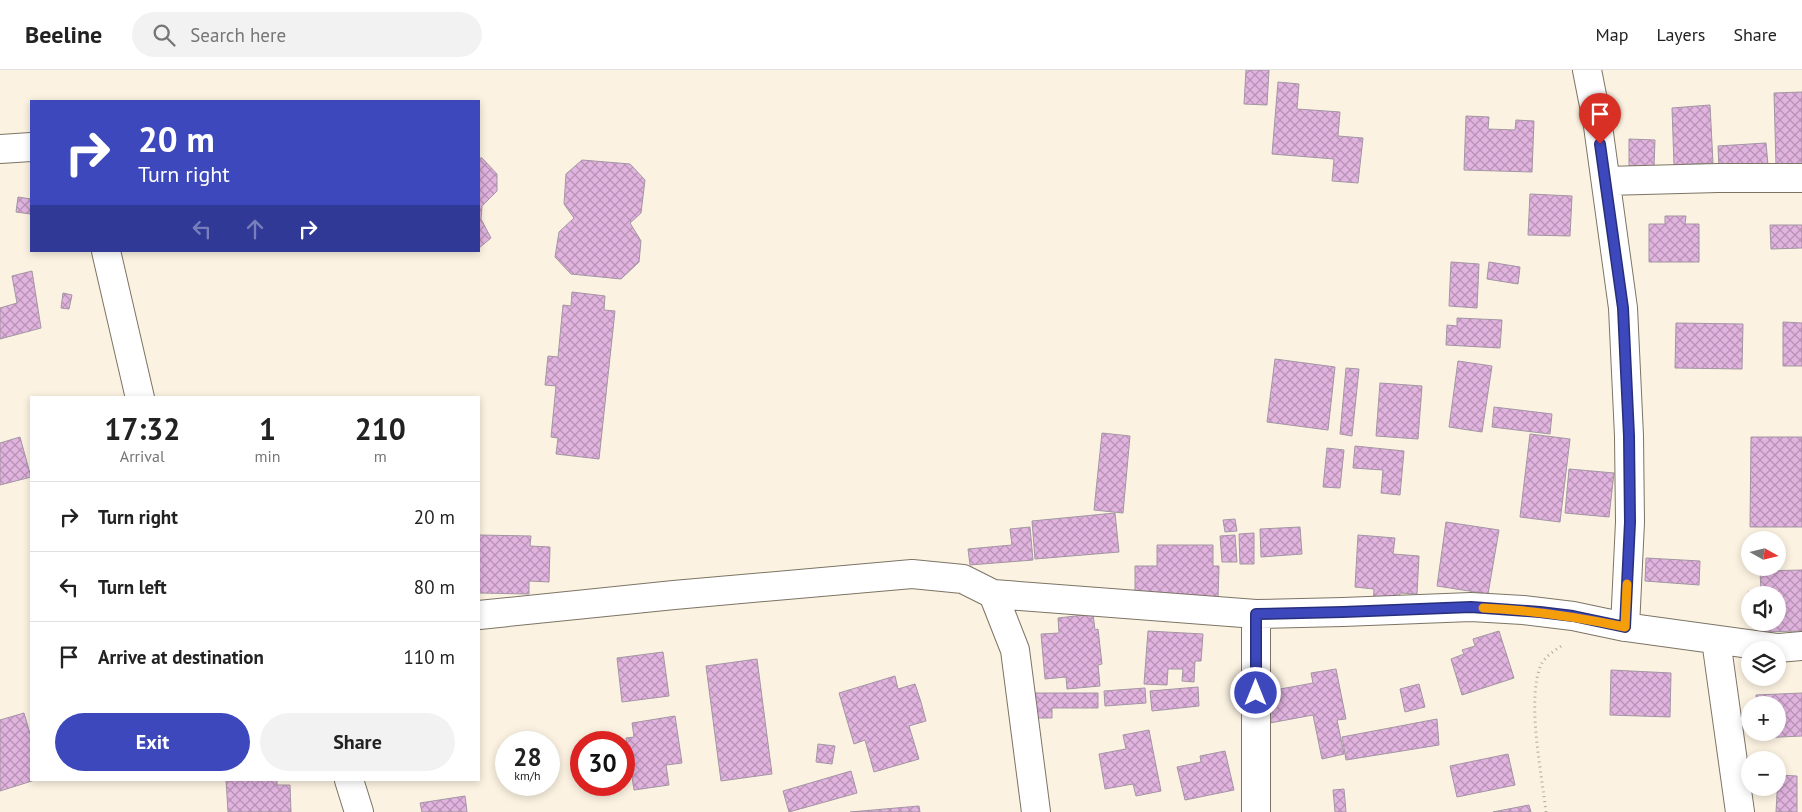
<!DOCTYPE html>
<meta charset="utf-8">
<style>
:root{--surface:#fff;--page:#f2f2f2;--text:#222;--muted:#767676;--line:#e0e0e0;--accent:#3c48bc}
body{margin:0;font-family:"PT Sans",sans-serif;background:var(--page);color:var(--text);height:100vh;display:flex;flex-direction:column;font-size:19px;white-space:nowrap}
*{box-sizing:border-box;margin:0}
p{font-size:16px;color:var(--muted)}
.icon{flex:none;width:28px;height:28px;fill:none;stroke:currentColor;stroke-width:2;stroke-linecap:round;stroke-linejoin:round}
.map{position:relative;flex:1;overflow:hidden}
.details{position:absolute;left:30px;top:326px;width:450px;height:385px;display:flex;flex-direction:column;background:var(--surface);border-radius:0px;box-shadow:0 2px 8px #0003}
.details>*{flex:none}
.top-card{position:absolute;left:30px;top:30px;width:450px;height:152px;border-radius:0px;box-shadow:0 2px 8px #0003;background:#3c48bc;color:#fff;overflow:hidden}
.needle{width:32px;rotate:98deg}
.controls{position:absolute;left:1741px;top:461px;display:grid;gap:10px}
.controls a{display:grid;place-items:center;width:45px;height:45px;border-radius:50%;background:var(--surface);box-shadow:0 2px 8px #0003;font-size:25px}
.speed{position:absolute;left:495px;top:661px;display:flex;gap:10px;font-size:25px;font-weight:700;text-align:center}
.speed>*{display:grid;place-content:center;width:65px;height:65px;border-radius:50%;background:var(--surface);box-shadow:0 2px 8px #0003;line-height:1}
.speed small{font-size:12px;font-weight:400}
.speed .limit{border:8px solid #d22;background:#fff;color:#111}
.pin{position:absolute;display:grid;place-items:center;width:42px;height:42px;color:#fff;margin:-51px -21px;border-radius:50% 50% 50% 0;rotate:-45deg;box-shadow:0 0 5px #0007}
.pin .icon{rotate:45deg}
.me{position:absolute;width:55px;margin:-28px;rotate:0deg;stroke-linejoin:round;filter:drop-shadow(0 0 4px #0008)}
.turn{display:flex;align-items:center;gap:18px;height:105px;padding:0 25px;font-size:22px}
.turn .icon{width:65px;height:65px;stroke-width:2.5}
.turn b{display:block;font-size:35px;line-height:42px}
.lanes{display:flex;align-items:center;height:48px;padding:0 25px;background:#0003;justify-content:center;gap:25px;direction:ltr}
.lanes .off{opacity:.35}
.eta{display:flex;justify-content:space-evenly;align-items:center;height:85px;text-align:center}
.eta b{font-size:30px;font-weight:600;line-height:35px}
.button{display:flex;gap:10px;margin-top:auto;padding:10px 25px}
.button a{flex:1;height:58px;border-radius:30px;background:var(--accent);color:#fff;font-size:20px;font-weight:600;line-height:58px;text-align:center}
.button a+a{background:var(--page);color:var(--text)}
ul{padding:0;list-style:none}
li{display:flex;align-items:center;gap:15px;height:70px;padding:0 25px;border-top:1px solid var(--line)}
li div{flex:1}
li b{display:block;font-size:19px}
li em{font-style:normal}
header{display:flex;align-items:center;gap:30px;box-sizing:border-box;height:70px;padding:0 25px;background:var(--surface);border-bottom:1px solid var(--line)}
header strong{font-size:24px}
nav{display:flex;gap:28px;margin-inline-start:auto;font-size:18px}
.search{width:350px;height:45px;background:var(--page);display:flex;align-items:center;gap:12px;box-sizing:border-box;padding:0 18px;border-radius:28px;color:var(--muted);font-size:19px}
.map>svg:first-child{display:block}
.building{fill:url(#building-cross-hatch);stroke:#a396a3}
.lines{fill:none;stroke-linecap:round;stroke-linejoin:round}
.street-casing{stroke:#7c7465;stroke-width:30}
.path{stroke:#b0a99c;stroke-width:3;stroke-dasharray:1 4;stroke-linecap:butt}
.street{stroke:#fff;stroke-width:28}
.route-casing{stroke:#272f7a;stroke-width:12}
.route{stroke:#3c48bc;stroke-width:9}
.slow{stroke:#f59e0b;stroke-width:9}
</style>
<header>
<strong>Beeline</strong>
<div class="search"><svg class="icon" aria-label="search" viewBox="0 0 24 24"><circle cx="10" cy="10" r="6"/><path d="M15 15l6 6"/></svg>Search here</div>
<nav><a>Map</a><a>Layers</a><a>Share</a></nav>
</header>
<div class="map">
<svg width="1802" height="742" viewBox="0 0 1802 742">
<defs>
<pattern id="building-cross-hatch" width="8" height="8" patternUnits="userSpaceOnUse" patternTransform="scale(1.25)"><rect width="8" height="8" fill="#e1b3df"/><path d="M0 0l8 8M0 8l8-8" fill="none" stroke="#b792b5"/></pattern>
</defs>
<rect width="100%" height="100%" fill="#fbf2e1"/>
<path class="building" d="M1246,0h23l-2,35 -23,-1z
M1278,12l21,2 -2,25 43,3 -2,24 25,2 -5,45 -26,-2 2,-22 -62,-5z
M1802,22v72l-26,1 -2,-72z
M1710,35l3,58 -39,2 -2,-57z
M1466,46l23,1 -1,12 27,1 1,-10 18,1 -2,51 -68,-2z
M1629,69l26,1 -1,27 -25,-1z
M1766,73l2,22 -49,3 -1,-22z
M479,88h3l15,16v17l-15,15 -1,13 10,19 -12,10z
M582,90l48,4 15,16 -4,33 -11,10 11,18 -2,21 -18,17 -50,-5 -16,-17 4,-25 15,-14 -10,-14 2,-30z
M1530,124l42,2 -2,40 -42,-1z
M18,127l13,2v15l-15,-2z
M1665,146h21l-1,8h14v38h-50v-38h16z
M1770,155h32v23l-31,1z
M1451,192l28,2 -2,44 -28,-2z
M1489,192l31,5 -2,17 -31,-5z
M32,201l9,57 -41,11v-31l17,-5 -5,-27z
M572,222l33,4 -1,14 11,1 -16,148 -43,-5 2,-16 -7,-1 5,-51 -11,-1 3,-29 10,1 5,-52 8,1z
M63,223l9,2 -3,14 -8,-1z
M1457,248l45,2 -2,28 -54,-3 1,-20 10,1z
M1783,252l19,1v43h-19z
M1676,253l67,1 -1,45 -67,-1z
M1275,289l60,8 -7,63 -61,-8z
M1458,291l34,5 -10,66 -33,-5z
M1346,298l13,1 -7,67 -12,-2z
M1380,313l42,3 -4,53 -42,-3z
M1494,337l58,7 -2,20 -58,-7z
M1102,363l28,3 -7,77 -29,-3z
M1530,364l40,5 -10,83 -40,-5z
M20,367l11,40 -31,8v-42z
M1751,367h51v90h-52z
M1355,376l49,5 -4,44 -19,-2 2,-23 -30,-2z
M1327,378l17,2 -4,38 -17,-1z
M1569,399l45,4 -5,44 -44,-4z
M1115,443l4,39 -84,7 -3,-38z
M1235,449l2,12 -12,1 -2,-12z
M1446,452l53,8 -11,64 -51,-8z
M1030,457l3,33 -63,5 -2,-16 44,-4 -2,-16z
M1300,457l2,27 -41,3 -1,-28z
M1254,463v31h-14l-1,-30z
M479,465l52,1 -1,10 20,1 -1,35 -20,-1v13l-50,-1z
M1235,465l2,27h-15l-2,-26z
M1358,465l37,3 -2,16 26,2 -2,38 -17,-1 -1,14 -26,-2 1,-16 -19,-2z
M1157,475h56v21h6l-1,32 -83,-1v-31h22z
M1646,488l54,3 -1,24 -54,-4z
M1802,500v61l-42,1v-10h18v-27h-28v20h-2v-23l13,-1 -1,-20z
M1093,544l2,16 3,-1 4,35 -4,1 2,21 -33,3 -1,-12 -21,2 -4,-45 18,-1 -1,-15z
M1148,561l55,3 -2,27h-6l-1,21 -12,-1 1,-12h-15l-1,16 -23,-1z
M1499,561l15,47 -52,17 -11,-36 13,-5 -2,-4 13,-4 -2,-7z
M663,582l6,44 -47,6 -5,-44z
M757,589l15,115 -51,7 -15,-115z
M1336,599l10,50 -9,1 7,34 -22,5 -9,-44 -43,8 -6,-31 49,-9 -2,-10z
M1611,600l60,3 -1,44 -60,-2z
M895,606l3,13 17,-5 6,18 5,19 -17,5 10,33 -45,13 -9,-32 -11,4 -15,-51z
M1419,614l6,23 -20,5 -5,-23z
M1198,617l1,19 -47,5 -2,-20z
M1145,618l1,15 -41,3 -1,-15z
M1031,623h67v15h-46v10h-21z
M1802,623v43l-43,2 -1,-6h20v-27h-21l-1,-10z
M24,643l7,24v43h4l-35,11v-71z
M675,646l7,47 -16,2 3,20 -35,5 -8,-52 8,-1 -2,-14z
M1437,649l2,26 -93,15 -4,-23z
M1149,660l12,61 -25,5 -3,-12 -28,5 -6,-35 27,-5 -3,-14z
M818,674l17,2 -3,18 -16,-2z
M1225,681l9,39 -49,10 -8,-33 24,-5 -1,-6z
M1508,684l7,31 -58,12 -7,-31z
M851,701l6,22 -68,19 -6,-21z
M1778,705l19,1v36h-21z
M226,710h51v5h13l1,27h-63z
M1344,719l2,23h-11l-2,-22z
M465,726l2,16h-45l-2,-9z
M1529,735l2,7h-38z
M919,736l1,6h-70z"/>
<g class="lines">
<g class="street-casing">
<path id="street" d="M1587,0l11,56 25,182 6,128 1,86 -5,105
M0,79l31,-2
M1606,111l112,-3h84
M106,181l34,147
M993,524l22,56 21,162
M1256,544v198
M479,545l195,-20 238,-21 51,5 30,15 263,20 87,-2 128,-5 52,3 50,6 52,11 153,21 24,-2
M1716,570l24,172
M349,710l10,32"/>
</g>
<path class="path" d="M1546,742c-4,-37 -20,-113 -5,-147 4,-9 15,-15 23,-21"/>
<use href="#street" class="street"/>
</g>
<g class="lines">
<g class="route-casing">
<path id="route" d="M1256,623v-79l87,-2 128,-5 69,5 33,4 52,11 5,-105 -1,-86 -6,-128 -23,-164"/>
</g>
<use href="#route" class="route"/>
<path class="slow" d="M1483,538c48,2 95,9 142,19l2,-43"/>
</g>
</svg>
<div class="controls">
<a><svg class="needle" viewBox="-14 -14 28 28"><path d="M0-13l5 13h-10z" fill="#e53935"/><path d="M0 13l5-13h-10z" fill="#767676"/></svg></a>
<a><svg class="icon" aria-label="sound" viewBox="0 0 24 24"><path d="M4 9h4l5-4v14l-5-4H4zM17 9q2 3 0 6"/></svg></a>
<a><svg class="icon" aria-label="layers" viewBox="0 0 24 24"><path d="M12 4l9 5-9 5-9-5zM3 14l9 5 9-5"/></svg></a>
<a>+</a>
<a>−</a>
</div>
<div class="speed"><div>28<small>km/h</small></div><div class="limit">30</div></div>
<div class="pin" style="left:1600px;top:74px;background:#d93025"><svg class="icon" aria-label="arrive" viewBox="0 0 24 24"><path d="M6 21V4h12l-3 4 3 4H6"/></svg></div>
<svg class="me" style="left:1256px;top:623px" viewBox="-20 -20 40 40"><circle r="17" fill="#3c48bc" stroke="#fff" stroke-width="3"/><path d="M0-11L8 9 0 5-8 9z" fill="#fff"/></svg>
<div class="top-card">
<div class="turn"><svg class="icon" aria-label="right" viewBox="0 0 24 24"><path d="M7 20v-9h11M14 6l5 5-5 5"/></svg><div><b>20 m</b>Turn right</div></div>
<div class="lanes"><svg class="icon off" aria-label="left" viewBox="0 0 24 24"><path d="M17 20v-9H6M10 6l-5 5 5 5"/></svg><svg class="icon off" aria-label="ahead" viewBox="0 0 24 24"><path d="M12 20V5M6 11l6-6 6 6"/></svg><svg class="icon" aria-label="right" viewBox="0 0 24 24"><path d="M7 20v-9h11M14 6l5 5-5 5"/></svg></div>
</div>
<section class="details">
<div class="eta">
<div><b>17:32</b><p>Arrival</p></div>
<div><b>1</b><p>min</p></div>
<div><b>210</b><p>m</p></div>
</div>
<ul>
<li><svg class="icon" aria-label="right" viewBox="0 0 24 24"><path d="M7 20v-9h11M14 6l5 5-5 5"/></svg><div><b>Turn right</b></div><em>20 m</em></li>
<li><svg class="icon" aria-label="left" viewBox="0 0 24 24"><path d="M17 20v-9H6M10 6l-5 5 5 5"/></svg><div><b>Turn left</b></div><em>80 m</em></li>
<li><svg class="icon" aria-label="arrive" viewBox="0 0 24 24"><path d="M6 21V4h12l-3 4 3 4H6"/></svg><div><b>Arrive at destination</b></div><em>110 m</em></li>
</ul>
<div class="button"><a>Exit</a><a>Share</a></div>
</section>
</div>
